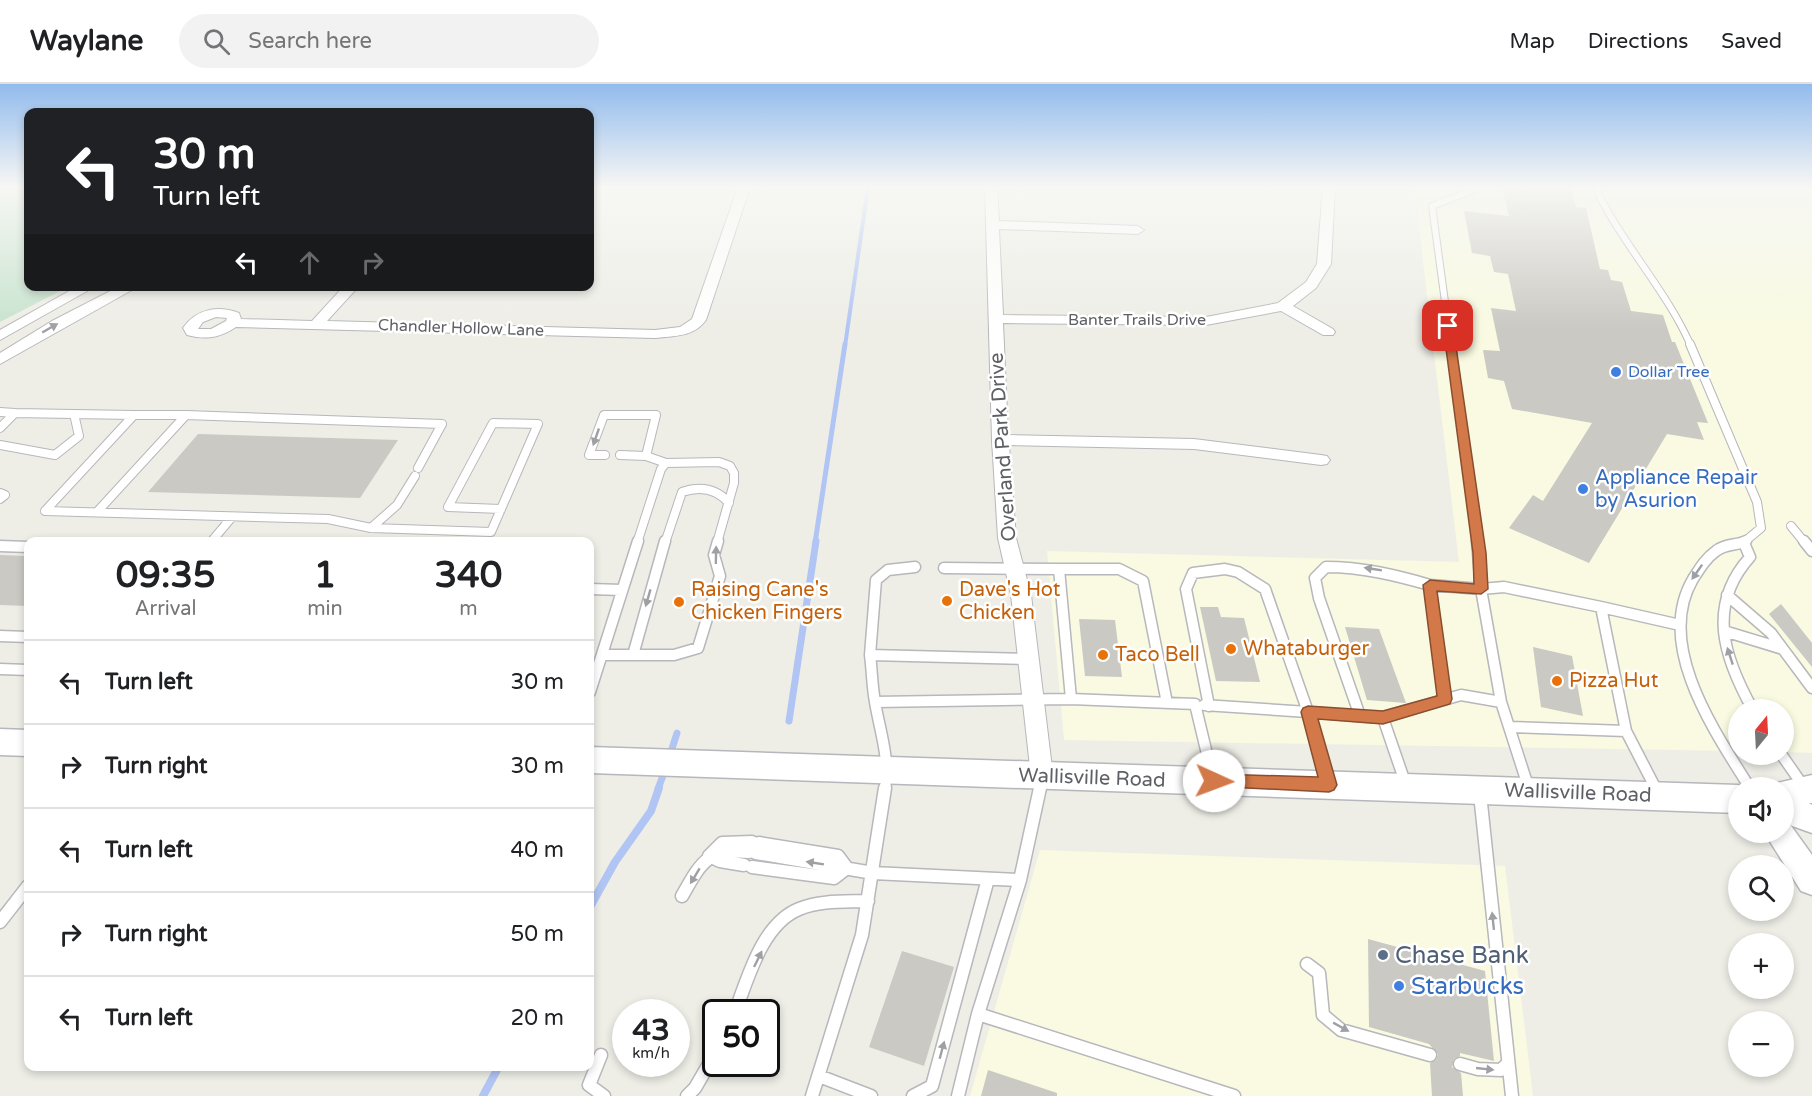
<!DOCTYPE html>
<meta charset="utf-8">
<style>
:root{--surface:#fff;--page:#f2f2f2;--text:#202124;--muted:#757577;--line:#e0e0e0}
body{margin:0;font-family:"Varela Round",sans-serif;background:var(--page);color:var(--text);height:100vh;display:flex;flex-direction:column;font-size:22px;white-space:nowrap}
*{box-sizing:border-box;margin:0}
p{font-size:20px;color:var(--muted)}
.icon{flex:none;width:33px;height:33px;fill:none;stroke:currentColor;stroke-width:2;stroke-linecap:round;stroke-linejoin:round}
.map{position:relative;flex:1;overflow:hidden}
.panel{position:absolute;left:24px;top:453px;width:570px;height:534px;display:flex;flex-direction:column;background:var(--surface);border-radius:12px;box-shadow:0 3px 9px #0003}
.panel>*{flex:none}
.banner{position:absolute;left:24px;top:24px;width:570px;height:183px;border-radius:12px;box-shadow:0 3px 9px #0003;background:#202124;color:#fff;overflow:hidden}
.needle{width:39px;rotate:18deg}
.fabs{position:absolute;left:1728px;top:615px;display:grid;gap:12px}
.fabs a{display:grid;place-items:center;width:66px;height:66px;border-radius:50%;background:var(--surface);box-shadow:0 3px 9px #0003;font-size:30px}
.speed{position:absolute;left:612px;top:915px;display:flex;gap:12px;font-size:30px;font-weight:700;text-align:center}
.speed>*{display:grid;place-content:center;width:78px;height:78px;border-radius:50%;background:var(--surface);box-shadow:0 3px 9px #0003;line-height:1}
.speed small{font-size:15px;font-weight:400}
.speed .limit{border:3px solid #111;border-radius:9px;background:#fff;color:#111}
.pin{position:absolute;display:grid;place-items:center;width:51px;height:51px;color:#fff;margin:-26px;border-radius:12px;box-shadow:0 3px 9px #0006}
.me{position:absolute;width:66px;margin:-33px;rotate:92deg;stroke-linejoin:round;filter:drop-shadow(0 0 4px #0008)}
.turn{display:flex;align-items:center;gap:21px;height:126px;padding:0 30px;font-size:27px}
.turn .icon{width:78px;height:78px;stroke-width:2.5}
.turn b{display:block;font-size:42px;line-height:51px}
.lanes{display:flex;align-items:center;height:57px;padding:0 30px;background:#0003;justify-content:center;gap:30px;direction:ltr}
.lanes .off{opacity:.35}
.eta{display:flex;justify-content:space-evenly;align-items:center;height:102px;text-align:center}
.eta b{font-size:36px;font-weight:700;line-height:42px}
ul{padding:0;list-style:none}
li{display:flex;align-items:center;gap:18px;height:84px;padding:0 30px;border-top:2px solid var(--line)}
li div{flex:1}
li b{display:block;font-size:22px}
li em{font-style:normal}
header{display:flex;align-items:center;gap:36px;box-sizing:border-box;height:84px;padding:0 30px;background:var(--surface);border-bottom:2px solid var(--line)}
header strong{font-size:28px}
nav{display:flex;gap:33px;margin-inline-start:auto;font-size:21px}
.search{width:420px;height:54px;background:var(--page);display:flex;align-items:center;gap:15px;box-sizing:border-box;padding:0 21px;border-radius:33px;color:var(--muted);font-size:22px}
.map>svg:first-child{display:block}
.commercial{fill:#f9fae1}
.green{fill:#c7e3ce}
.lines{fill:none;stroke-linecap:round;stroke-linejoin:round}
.stream-far3{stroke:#b1c5f4;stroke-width:4}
.stream-far2{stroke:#b1c5f4;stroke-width:5}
.stream-far1{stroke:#b1c5f4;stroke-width:7}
.stream{stroke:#b1c5f4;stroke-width:8}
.building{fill:#cac9c3}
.service-far3-casing{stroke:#b7b7bc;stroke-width:8}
.service-far2-casing{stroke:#b7b7bc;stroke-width:10}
.service-far1-casing{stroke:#b7b7bc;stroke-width:13}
.service-casing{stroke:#b7b7bc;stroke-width:15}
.minor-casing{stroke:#b7b7bc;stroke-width:2}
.tertiary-casing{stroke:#b7b7bc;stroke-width:3}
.secondary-casing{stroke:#b5b7bc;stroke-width:3}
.service-far3{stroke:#fff;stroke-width:6}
.service-far2{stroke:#fff;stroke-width:8}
.service-far1{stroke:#fff;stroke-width:10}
.service{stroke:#fff;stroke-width:12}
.minor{fill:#fff;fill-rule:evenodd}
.tertiary{fill:#fff;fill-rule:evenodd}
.secondary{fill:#fff;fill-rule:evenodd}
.oneway{fill:#9ea0a3}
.route{fill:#d37848;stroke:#894e2f;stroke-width:1.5}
.shop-dot{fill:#3f7fe0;stroke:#fff;stroke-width:2}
.food-dot{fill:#e8710a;stroke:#fff;stroke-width:2}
.service-dot{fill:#5c6f8a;stroke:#fff;stroke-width:2}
.labels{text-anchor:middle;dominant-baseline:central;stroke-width:5;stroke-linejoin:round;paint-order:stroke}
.far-street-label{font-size:16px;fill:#5e6065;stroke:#fff}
.far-shop-label{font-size:16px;fill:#366cbe;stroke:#fff;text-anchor:start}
.street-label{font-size:20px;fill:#5e6065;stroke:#fff}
.shop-label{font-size:20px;fill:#366cbe;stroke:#fff;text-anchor:start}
.food-label{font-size:20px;fill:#c56008;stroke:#fff;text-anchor:start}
.near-service-label{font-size:24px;fill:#4e5e75;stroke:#fff;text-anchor:start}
.near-shop-label{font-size:24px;fill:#366cbe;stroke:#fff;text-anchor:start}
</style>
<header>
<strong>Waylane</strong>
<div class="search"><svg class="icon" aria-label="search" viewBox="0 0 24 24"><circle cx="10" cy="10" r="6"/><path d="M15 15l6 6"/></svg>Search here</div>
<nav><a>Map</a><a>Directions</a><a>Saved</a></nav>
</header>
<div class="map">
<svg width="1812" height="1012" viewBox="0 0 1812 1012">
<rect width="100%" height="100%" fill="#eeeee7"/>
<path class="commercial" d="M1414,103h398v566l-28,-1v-42h-46v41l-674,-11 -17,-189 412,11z
M1040,766l465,16 28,230h-563z"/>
<path class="green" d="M0,103h28v99l40,1 -68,35z"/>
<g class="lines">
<path class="stream-far3" d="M845,262l23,-159"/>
<path class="stream-far2" d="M815,459l30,-199"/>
<path class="stream-far1" d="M789,637l27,-180
M669,674l8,-25
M658,705l7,-19"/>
<path class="stream" d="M590,823l25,-45 36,-51 8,-23
M483,1012l16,-30"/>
</g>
<path class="building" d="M1502,103h68l6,20 10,1 14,61 8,1 3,10 11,2 9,29 32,4 9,27h3l33,81 -11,-1 7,18 -37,-6 -78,129 -80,-35 24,-33 10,6 49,-78 -80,-14 -8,-28 -16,-3 -5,-28 17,1 -9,-43 25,3 -8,-37 -14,-2 -4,-16 -18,-3 -8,-42 45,5z
M198,350l200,6 -38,58 -212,-6z
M0,471l28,1v50l-28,-1z
M1781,520l31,39v24l-43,-53z
M1200,523h18l3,10 23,1 16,64 -44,-1z
M1079,535l36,1 7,57 -37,-1z
M1345,543l34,2 27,74 -39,-3z
M1533,563l39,9 11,60 -42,-9z
M1368,855l117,32 9,90 -34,-8v3l-6,3 -2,8 9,6 2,23h-31l-2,-33 6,-3 2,-6 -9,-10 -60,-17z
M902,867l52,16 -30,99 -55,-19z
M988,986l69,23v3h-76z"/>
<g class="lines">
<g class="service-far3-casing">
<path id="service-far3" d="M1595,103c26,56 71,102 96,159
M1451,262l-19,-140 44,-17v-2"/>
</g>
<g class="service-far2-casing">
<path id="service-far2" d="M1451,260l27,199
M1690,260l67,158 4,26 -18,15
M0,328l15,1 -15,15
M15,329l59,1
M134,331h52
M0,361l55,10 24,-19 -5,-22 60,1 -89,96 283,8 43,9 120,4 47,-108 -45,-1 -45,84 53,2
M605,371h-16l15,-40h52l-10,41 -26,-1
M646,372l20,7 53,-1 11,4 4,7v10l-17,60
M0,409l5,2 -5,4
M97,428l89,-97 256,9 -24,44
M1791,442l14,17
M371,444l26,-23 18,-29
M211,458l21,-25
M637,459l24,-74 5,-6
M665,459l17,-51c18,-6 34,-4 47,11"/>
</g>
<g class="service-far1-casing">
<path id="service-far1" d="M1477,457l4,48 23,-2 97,20
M1746,457c-10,5 -20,2 -30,10 -10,7 -16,17 -23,28 -39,66 22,153 57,209
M1804,457l8,10
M1744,459l6,14c-44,49 -26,101 3,153
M0,462l28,1
M1059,485h60l24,12 24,122
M590,505l32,1
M1727,511l44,38 41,55
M1724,547l59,18
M0,552l28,1
M602,571h72l24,-7 22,-72 -6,-21 4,-14
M633,571l32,-114
M870,571l6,-75 12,-10 27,-3
M0,585l28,1
M590,608l48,-151
M1071,615l124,5 18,75
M1445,615l-15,-114 51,4 20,113
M875,618l196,-3 -12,-130 -115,-1
M1204,621l104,7 20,71
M1209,622l-23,-117 7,-16 32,-4 13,3 27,17 43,123 75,6 23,67
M1360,632l-41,-118 -4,-20 11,-11c36,0 69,8 104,18
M1383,633l78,-22 40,7 28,87
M1509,643l117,4 30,58
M1626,647l-25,-124 79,18
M1781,670l23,33
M885,705c5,-31 -5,-57 -10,-87 -3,-16 -3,-32 -5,-47l158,4
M1039,705l3,-12"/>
</g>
<g class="service-casing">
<path id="service" d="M1040,704l-20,92 -42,134 256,82
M1655,704l3,5
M1480,710l32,302
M756,769l117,20 147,7
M744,781l-24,-4 -11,-5 13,-13 30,-1
M752,783l82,11 13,-10 -9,-12 -79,-13
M682,812c19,-33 25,-48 67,-44
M0,838l28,-36
M1307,880l12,9 4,42 18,15 89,25
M735,928c13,-34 27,-88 64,-103 22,-9 47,-7 69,-8
M601,971l-12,30 15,11
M1460,980l18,5 23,1 7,-7
M819,992l52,20
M687,1012l8,-8 21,-36
M812,1012l50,-161 23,-147
M913,1012l19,-10 56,-207
M958,1012l20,-82"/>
</g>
<g class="minor-casing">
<path id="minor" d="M738,103h12l-44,133c-12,17 -32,16 -51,18l-419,-11c-16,11 -31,13 -49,8l-4,-7c13,-19 35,-23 56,-15l2,6 71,2 32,-35h15l-32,35 328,9 25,-3 12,-8zM216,233l11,1 -1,3 -15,8h-13l5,-7z
M985,103h12l2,34 139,5 6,4 -6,4 -139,-5 4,86 203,2 72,-14 28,-21 11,-18 6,-77h12l-4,77 -15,24 -23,18 40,23 2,3 -2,3h-10l-42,-24 -75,14 -203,-2 5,112 186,4 127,16 6,1 3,4 -3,4 -6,1 -127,-16 -185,-4 7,93 15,57 22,181 -3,7 -8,3 -8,-3 -3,-7 -20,-181 -13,-57 -6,-98z
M78,202h18l-96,54v-10z
M120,202h19l-139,78v-11l52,-32z"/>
</g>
<g class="tertiary-casing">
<path id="tertiary" d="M1784,737l5,2 23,32v40l-11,-4 -37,-59h20z"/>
</g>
<g class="secondary-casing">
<path id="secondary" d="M0,645l28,1v26l-28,-1z
M590,663l1148,38 7,3h-7v25l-1148,-40z
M1812,691v28h-3l3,2v28l-28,-10v-35h-13l2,-4z"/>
</g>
<use href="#service-far3" class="service-far3"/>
<use href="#service-far2" class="service-far2"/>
<use href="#service-far1" class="service-far1"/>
<use href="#service" class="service"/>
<use href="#minor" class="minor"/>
<use href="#tertiary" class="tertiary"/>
<use href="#secondary" class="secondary"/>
</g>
<defs><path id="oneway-solid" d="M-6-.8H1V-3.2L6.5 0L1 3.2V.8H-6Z" transform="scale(1.5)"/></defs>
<g class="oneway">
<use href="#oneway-solid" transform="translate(50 244) rotate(-30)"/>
<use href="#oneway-solid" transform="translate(596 353) rotate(109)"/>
<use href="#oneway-solid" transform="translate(716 471) rotate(-89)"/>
<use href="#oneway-solid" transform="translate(1373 485) rotate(-171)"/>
<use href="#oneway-solid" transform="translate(1697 488) rotate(125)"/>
<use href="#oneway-solid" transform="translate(648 514) rotate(106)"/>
<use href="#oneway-solid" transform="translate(1730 572) rotate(-108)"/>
<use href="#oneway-solid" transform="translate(815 779) rotate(-171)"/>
<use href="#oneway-solid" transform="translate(695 792) rotate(121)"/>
<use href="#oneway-solid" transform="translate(1493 837) rotate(-96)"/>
<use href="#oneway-solid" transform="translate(758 875) rotate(-64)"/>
<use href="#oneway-solid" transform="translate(1341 943) rotate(29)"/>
<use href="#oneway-solid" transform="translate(942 966) rotate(-75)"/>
<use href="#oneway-solid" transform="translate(1485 985) rotate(6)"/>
</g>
<linearGradient id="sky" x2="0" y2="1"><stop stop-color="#92bbed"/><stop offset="0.42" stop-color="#f7f7f4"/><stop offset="1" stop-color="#f7f7f4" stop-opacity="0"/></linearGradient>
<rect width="1812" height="245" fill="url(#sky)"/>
<path class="route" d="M1448,239l5,3 33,227 2,36 -7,5 -44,-3 15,108 -2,5 -67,20 -65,-5 19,66 -3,5 -5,2 -121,-6 -2,-5 2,-5 6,-2 104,3 -17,-65 2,-4 5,-2 75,5 54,-15 -14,-111 7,-5 44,4 -1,-31 -30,-227z"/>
<g class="shop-dot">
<circle cx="1616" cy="288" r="6"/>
<circle cx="1583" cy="405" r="6"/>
<circle cx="1399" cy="902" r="6"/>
</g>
<g class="food-dot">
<circle cx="947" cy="517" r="6"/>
<circle cx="679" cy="518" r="6"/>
<circle cx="1231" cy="565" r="6"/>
<circle cx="1103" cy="571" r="6"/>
<circle cx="1557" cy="597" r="6"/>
</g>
<circle class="service-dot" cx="1383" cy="871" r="6"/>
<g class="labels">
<g class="far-street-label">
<text x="1137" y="236">Banter Trails Drive</text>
<text transform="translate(461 244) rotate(2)">Chandler Hollow Lane</text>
</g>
<g class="far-shop-label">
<text x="1628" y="288">Dollar Tree</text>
</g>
<g class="street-label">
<text transform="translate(1003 363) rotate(-94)">Overland Park Drive</text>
<text transform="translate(1092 694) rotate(2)">Wallisville Road</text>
<text transform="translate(1578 709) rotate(2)">Wallisville Road</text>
</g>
<g class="shop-label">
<text x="1595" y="394">Appliance Repair<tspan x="1595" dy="23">by Asurion</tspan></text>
</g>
<g class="food-label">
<text x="691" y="506">Raising Cane's<tspan x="691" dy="23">Chicken Fingers</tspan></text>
<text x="959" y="506">Dave's Hot<tspan x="959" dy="23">Chicken</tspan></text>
<text x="1243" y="565">Whataburger</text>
<text x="1115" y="571">Taco Bell</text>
<text x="1569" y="597">Pizza Hut</text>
</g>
<g class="near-service-label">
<text x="1395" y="871">Chase Bank</text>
</g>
<g class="near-shop-label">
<text x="1411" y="902">Starbucks</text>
</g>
</g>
</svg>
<div class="fabs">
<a><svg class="needle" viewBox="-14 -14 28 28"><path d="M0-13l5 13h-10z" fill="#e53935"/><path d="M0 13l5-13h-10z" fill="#757577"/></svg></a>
<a><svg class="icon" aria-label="sound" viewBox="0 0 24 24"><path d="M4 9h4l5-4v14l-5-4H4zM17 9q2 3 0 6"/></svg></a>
<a><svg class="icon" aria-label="search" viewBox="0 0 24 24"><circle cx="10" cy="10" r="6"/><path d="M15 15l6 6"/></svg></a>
<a>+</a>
<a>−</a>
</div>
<div class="speed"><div>43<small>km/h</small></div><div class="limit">50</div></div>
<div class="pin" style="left:1448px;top:242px;background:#d93025"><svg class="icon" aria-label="arrive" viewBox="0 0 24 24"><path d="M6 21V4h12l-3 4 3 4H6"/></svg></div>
<svg class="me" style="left:1214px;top:697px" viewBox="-20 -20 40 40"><circle r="19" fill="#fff"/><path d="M0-13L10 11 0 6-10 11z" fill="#d37848"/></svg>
<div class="banner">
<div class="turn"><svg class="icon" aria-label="left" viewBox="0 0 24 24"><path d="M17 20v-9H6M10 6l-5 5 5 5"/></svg><div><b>30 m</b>Turn left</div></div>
<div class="lanes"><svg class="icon" aria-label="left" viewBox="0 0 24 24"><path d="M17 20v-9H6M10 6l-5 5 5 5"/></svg><svg class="icon off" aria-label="ahead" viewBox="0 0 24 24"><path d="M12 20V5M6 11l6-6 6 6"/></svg><svg class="icon off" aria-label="right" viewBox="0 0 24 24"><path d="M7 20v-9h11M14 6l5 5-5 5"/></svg></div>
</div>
<section class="panel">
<div class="eta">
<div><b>09:35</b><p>Arrival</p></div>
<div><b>1</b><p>min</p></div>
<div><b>340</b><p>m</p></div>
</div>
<ul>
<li><svg class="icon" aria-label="left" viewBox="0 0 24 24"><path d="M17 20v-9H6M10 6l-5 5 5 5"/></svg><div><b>Turn left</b></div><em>30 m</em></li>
<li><svg class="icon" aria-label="right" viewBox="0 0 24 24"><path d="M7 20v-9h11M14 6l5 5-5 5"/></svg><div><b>Turn right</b></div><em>30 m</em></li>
<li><svg class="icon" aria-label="left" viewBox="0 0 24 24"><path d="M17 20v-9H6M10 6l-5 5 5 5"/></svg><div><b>Turn left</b></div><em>40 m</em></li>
<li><svg class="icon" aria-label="right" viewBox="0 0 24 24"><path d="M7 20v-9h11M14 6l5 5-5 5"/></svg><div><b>Turn right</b></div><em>50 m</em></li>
<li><svg class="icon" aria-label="left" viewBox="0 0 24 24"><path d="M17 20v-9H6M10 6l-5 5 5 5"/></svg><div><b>Turn left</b></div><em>20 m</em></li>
</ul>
</section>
</div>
